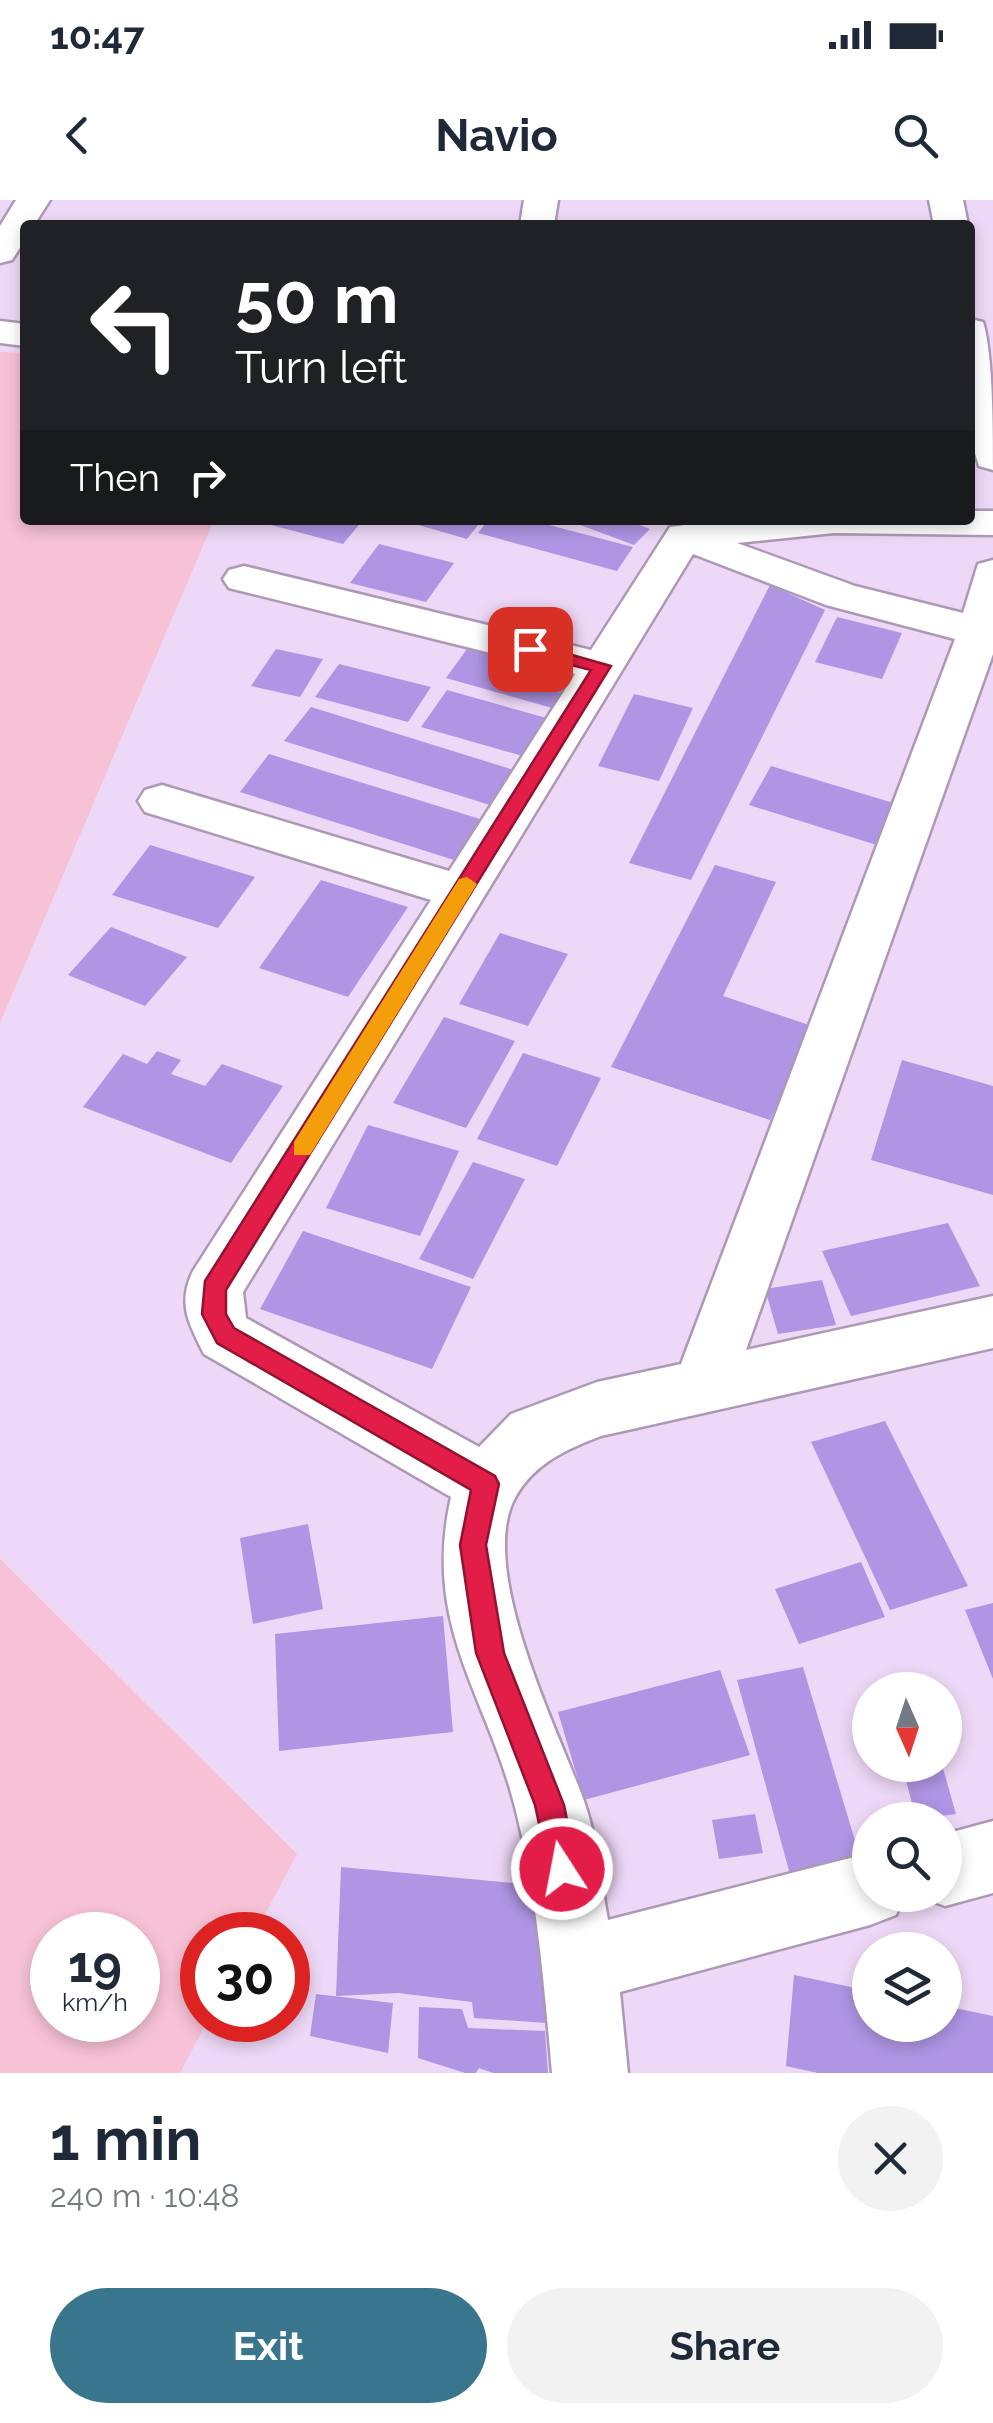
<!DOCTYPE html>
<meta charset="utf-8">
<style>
:root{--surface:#fff;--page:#f2f2f3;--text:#1f2937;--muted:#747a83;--accent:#39758d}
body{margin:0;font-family:Raleway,sans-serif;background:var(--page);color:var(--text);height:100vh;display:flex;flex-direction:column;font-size:38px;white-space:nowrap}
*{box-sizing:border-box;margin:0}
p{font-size:32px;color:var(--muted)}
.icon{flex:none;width:55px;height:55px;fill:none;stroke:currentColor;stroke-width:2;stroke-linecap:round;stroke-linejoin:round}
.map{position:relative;height:1873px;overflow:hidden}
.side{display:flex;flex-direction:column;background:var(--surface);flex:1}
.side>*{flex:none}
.banner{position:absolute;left:20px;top:20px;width:955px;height:305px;border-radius:10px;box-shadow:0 5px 15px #0003;background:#202124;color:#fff;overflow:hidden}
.needle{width:65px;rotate:177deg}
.buttons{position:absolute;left:852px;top:1472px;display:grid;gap:20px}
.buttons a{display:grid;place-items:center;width:110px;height:110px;border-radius:50%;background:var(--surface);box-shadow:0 5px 15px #0003;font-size:50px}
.speed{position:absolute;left:30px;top:1712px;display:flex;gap:20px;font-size:50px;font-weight:700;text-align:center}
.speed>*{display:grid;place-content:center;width:130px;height:130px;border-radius:50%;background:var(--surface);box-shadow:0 5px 15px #0003;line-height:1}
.speed small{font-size:25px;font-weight:400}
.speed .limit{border:15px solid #d22;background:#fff;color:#111}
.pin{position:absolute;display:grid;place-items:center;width:85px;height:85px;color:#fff;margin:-42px;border-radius:20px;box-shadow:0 5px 15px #0006}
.me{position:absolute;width:110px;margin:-55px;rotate:349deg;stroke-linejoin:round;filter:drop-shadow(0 0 8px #0008)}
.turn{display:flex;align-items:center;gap:35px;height:210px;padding:0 50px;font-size:45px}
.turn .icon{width:130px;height:130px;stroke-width:2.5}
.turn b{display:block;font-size:70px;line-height:85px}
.then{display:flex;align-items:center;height:95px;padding:0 50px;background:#0003;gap:20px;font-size:38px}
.round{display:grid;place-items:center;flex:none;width:105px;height:105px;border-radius:52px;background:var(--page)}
.overview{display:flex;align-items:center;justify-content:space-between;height:170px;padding:0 50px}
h1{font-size:60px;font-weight:700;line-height:75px}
.action{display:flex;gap:20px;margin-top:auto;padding:20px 50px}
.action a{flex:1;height:115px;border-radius:60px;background:var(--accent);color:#fff;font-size:40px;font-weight:700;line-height:115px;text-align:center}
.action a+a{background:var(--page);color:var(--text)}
.status{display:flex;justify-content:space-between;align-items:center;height:70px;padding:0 50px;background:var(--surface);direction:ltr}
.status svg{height:28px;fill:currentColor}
header{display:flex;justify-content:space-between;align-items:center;height:130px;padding:0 50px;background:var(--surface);font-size:45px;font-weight:700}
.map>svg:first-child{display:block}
.green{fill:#f7c1d6;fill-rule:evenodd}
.building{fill:#af95e4}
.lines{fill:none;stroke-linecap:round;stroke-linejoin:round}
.minor-casing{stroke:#ad99b5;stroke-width:5}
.minor{fill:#fff;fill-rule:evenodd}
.route{fill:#e11d48;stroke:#92132f;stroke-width:2.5}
.slow{fill:#f59e0b}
</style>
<div class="status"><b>10:47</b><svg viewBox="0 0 49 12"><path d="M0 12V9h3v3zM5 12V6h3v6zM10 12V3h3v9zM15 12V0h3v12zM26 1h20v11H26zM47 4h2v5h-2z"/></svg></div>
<header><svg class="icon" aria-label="back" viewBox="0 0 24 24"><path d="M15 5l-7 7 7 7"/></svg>Navio<svg class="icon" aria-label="search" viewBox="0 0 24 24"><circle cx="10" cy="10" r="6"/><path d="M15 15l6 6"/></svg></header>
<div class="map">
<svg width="993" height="1873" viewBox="0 0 993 1873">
<rect width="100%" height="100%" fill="#eed8f7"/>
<path class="green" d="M0,152l25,1v167h189l-214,503z
M0,1359l297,295 -43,81h-52v85h6l-28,53h-180zM52,1735h86v85h-86z"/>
<path class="building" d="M252,320h111l-20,24z
M401,320h81l-15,19z
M488,320h42l103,27 -16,24 -139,-38z
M567,320h59l24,9 -16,16z
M379,344l75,19 -28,39 -76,-19z
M770,385l55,25 -134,270 -62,-17z
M837,417l65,16 -20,46 -67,-17z
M276,449l47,10 -23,38 -49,-11z
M467,449l105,29 -20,30 -106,-30z
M339,464l92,23 -23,35 -93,-25z
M447,490l103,29 -24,38 -105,-30z
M634,494l59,14 -34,73 -61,-15z
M311,507l203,63 -24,35 -206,-64z
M269,554l211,65 -26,41 -214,-68z
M771,566l129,39 -20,41 -131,-41z
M150,645l105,32 -37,51 -106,-33z
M715,665l61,17 -53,114 89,30 -42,94 -159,-53z
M321,680l87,27 -60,90 -89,-29z
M111,727l76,30 -42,49 -77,-31z
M500,733l68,21 -40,72 -69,-22z
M444,817l71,24 -49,87 -73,-25z
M157,851l24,9 -10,14 34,12 17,-22 61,22 -52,77 -148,-56 40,-53 24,10z
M523,853l78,25 -44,88 -80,-27z
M902,860l91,26v109l-122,-35z
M368,925l91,26 -39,85 -94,-28z
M473,962l52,17 -52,100 -54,-20z
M948,1023l32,63 -129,30 -29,-65z
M303,1031l168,56 -39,82 -172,-60z
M822,1080l14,45 -58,9 -13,-45z
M885,1221l83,165 -78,24 -79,-168z
M308,1324l15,85 -70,15 -13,-86z
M861,1362l24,55 -86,27 -24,-55z
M993,1403v76l-28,-69z
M443,1416l10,116 -174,19 -4,-117z
M803,1467l59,197 -71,14 -54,-198z
M720,1470l30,85 -166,45 -26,-88z
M902,1565h40l14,49 -40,5z
M755,1614l8,39 -44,6 -7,-39z
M341,1667l194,18 12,138 -73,-5 -2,-16 -74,-9 -62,3z
M794,1775l76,16v34h75v-19l48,10v57h-175l-32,-7z
M316,1794l77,9 -5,50 -78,-17z
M419,1807l43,2 6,19 77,3 3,42h-55l-14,-5 -3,5h-11l-47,-15z"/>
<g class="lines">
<g class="minor-casing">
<path id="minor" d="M16,0h34l-16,25h-9v15l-13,20 -12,3v-37z
M524,0h34l-4,25h-34z
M929,0h34l5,25h-34z
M970,119l13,3c10,30 10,111 10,148l-14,-4 -9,-29z
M0,121l25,3v22l-25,-3z
M970,311h23v24l-159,-2 -97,10 118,43 108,27 15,-49 15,-4v94l-247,696 247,-54v52l-392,88c-34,13 -66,27 -85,60 -41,70 43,236 68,305 13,37 17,81 24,119l262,-67v42h34l-8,20 -26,10 -250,67 8,81h-76c-8,-89 -15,-180 -37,-266 -29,-114 -93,-181 -64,-310l-247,-143c-15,-30 -27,-50 -11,-83l238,-371 -286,-88 -7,-11 7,-11 17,-5 287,86 126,-197 -346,-86 -6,-9 6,-9 15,-4 347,84 79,-123 52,-7h248zM693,354l133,51 129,34 -274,725 -84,18 -86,32 -32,33 -233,-129 -3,-26z
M993,1621v72l-48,13 -26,-10 26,-1v-61z"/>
</g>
<use href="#minor" class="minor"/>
</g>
<path class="route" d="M530,443l81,23 -385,624v24l8,14 261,148 4,8 -13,61 18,108 60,152 13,64 -4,11 -11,4 -11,-4 -16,-75 -59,-152 -16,-108 11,-55 -254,-147 -15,-29 3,-33 386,-611 -67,-17v-8z"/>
<path class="slow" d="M467,677l10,7 -167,271h-16v-13l165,-263z"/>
</svg>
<div class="buttons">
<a><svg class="needle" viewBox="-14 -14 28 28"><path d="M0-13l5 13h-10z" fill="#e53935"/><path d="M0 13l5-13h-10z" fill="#747a83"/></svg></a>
<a><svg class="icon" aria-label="search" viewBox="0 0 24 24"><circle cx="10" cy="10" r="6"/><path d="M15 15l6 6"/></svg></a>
<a><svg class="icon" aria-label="layers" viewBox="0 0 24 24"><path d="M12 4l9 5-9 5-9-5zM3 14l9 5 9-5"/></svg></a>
</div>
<div class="speed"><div>19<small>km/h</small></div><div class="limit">30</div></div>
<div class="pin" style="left:530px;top:449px;background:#d93025"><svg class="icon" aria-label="arrive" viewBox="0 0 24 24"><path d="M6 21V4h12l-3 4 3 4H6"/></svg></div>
<svg class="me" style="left:562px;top:1669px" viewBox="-20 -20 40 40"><circle r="17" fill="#e11d48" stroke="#fff" stroke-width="3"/><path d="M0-11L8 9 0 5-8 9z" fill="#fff"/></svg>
<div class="banner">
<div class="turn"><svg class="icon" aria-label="left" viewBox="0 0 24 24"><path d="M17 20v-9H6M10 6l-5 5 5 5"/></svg><div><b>50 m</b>Turn left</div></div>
<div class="then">Then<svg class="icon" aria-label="right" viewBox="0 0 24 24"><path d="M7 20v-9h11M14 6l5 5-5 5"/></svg></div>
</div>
</div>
<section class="side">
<div class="overview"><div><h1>1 min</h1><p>240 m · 10:48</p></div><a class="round"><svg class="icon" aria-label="close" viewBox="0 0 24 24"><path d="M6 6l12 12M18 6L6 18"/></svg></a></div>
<div class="action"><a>Exit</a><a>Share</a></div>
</section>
